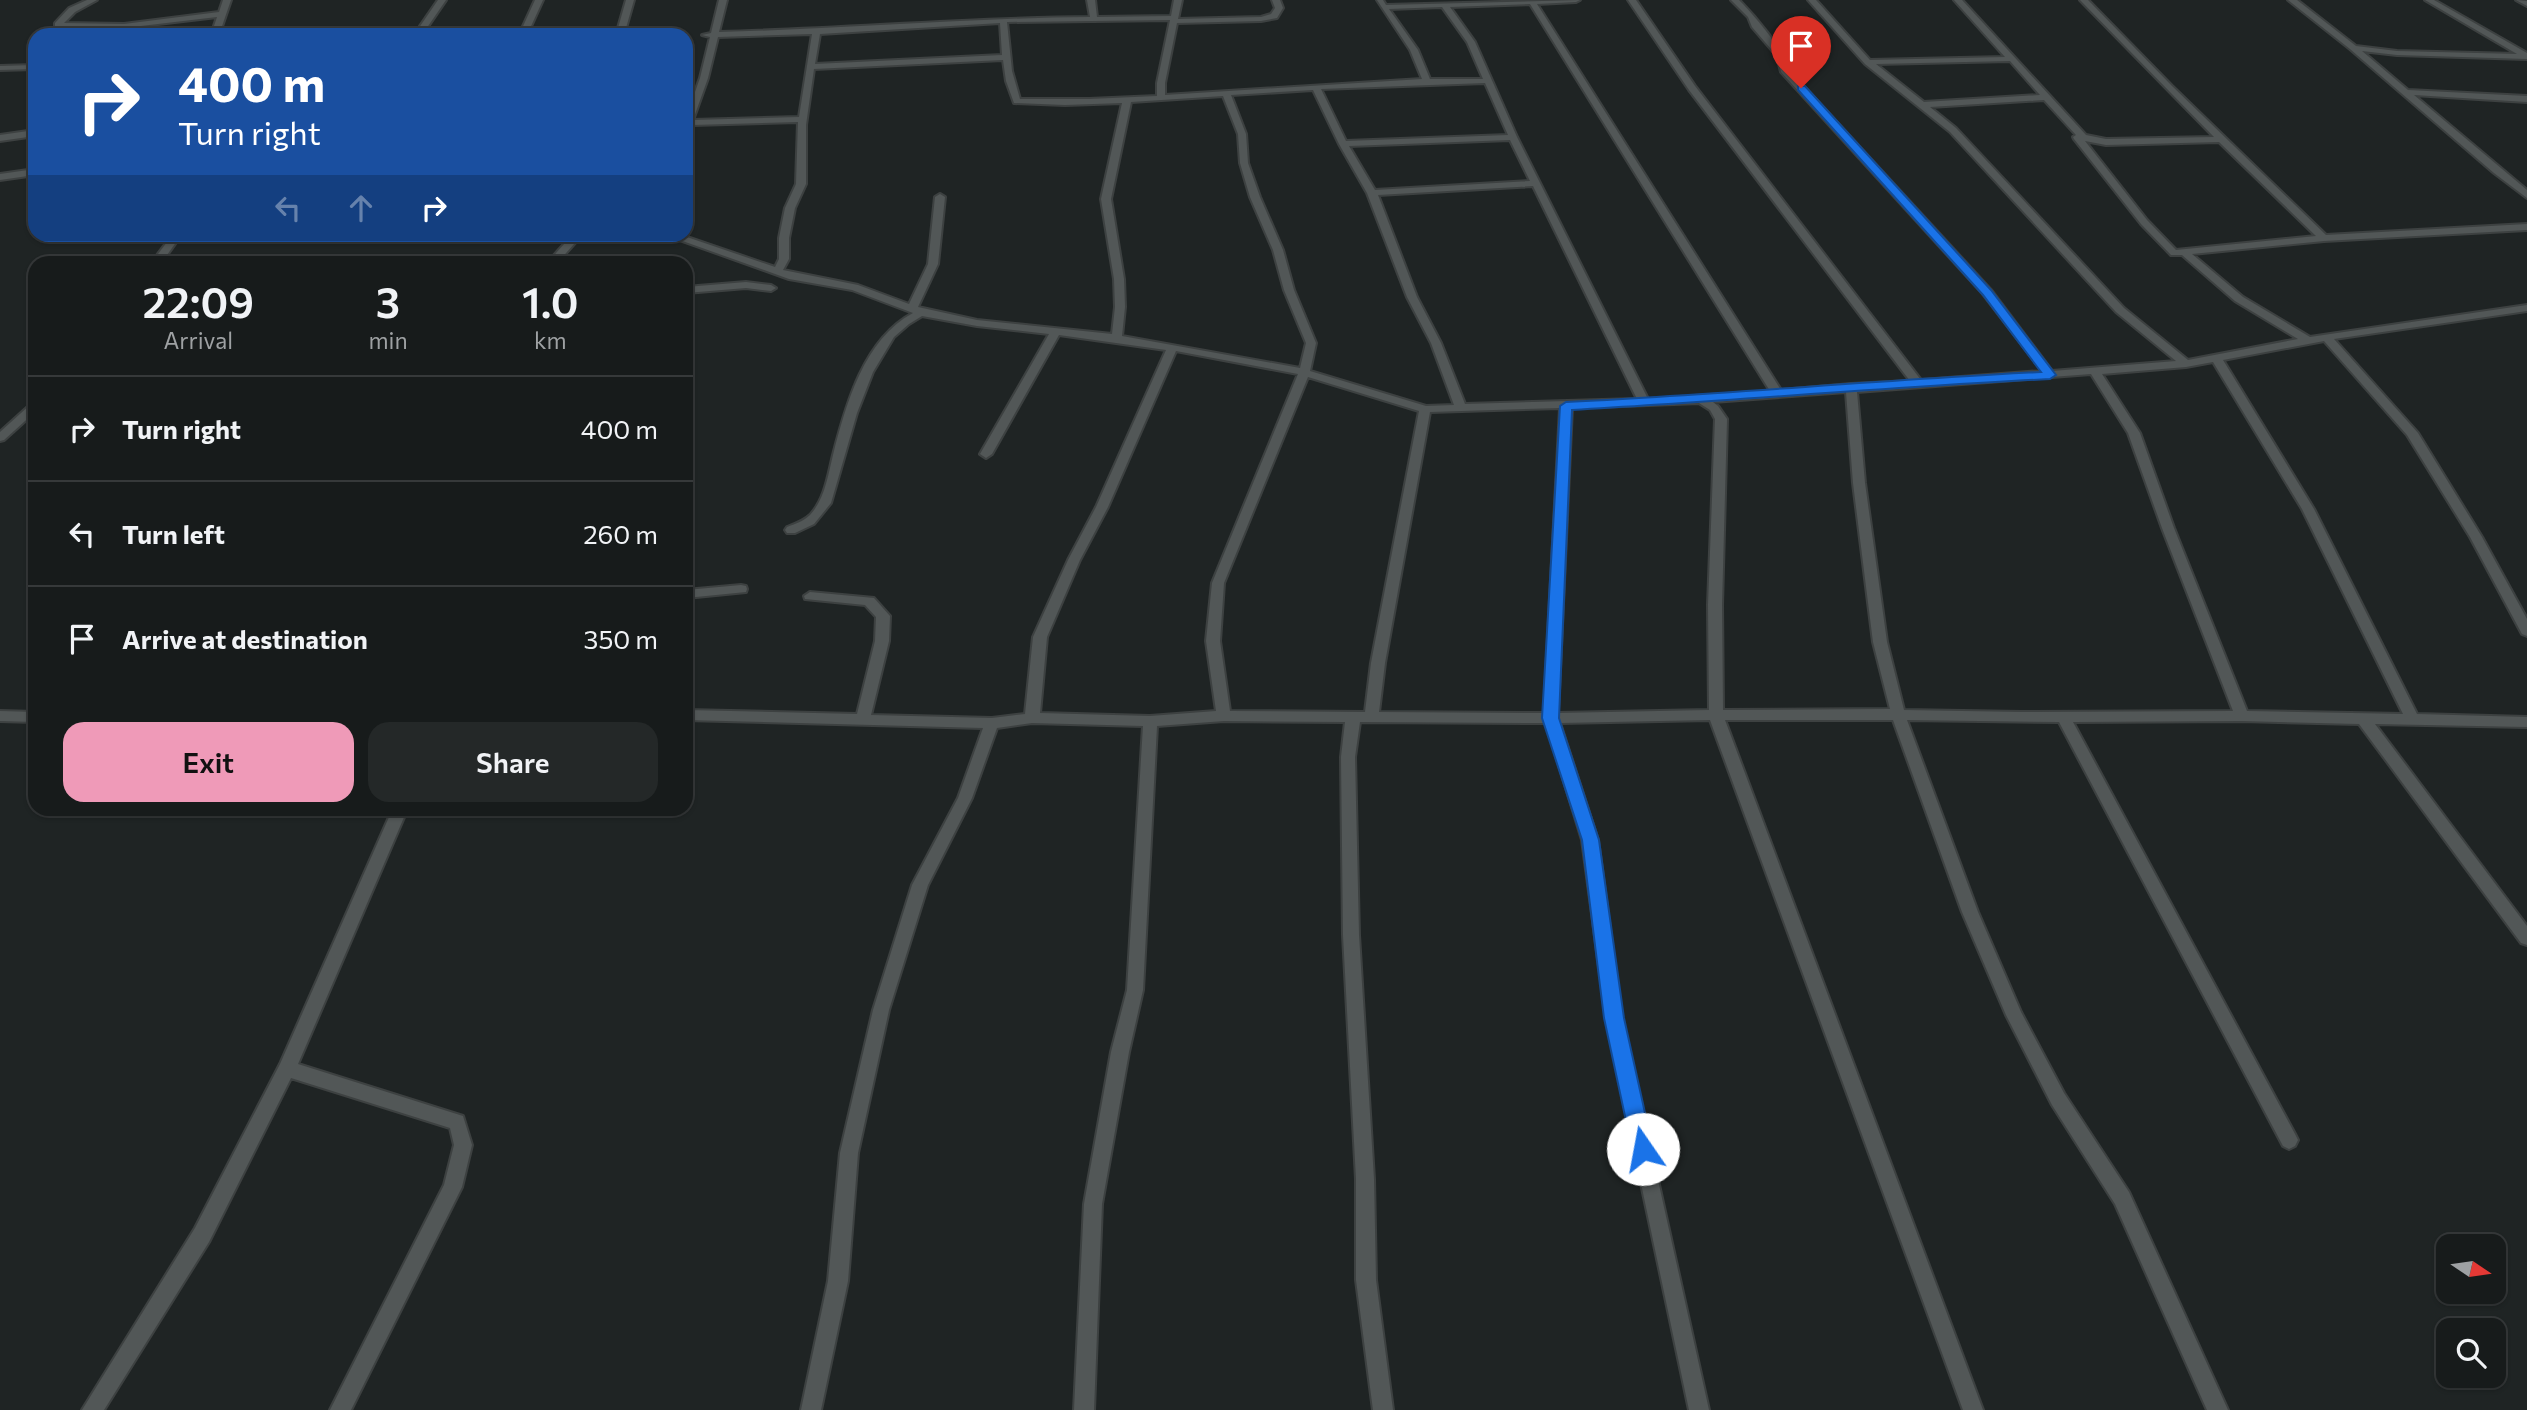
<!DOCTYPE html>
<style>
:root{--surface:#171b1b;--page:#242828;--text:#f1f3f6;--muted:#9ea1a3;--line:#36393a;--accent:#ef9ab8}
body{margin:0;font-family:Commissioner,sans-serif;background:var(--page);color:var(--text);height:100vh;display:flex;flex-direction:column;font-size:26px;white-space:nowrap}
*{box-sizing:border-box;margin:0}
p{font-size:23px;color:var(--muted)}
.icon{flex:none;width:38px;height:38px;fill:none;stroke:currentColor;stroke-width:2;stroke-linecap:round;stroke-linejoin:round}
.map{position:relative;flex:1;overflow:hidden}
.panel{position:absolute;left:28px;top:256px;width:665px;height:560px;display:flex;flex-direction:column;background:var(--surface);border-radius:21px;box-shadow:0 2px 5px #0004,0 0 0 2px var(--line)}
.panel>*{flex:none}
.top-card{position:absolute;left:28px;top:28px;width:665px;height:214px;border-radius:21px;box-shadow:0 2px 5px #0004,0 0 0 2px var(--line);background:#1a4fa0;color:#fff;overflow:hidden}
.needle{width:46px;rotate:103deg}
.buttons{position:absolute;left:2436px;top:1234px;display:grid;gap:14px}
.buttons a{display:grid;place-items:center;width:70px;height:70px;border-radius:14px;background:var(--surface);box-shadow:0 2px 5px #0004,0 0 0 2px var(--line);font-size:35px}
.pin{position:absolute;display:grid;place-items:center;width:60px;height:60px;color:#fff;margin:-72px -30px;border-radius:50% 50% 50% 0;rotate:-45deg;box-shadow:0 0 7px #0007}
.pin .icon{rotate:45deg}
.me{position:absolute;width:77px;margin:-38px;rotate:348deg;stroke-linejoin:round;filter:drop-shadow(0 0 5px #0008)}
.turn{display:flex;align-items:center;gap:24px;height:147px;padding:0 35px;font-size:32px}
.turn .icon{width:91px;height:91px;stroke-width:2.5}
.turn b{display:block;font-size:49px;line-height:60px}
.lanes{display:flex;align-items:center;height:66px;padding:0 35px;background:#0003;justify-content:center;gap:35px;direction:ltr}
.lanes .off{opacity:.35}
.eta{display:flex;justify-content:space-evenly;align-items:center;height:119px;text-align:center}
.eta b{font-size:42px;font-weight:600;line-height:49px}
.cta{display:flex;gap:14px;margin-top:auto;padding:14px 35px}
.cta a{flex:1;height:80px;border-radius:21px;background:var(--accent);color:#111;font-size:28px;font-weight:600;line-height:80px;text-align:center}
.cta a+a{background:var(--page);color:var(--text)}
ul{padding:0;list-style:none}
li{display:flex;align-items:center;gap:21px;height:105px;padding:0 35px;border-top:2px solid var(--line)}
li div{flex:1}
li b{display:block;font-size:26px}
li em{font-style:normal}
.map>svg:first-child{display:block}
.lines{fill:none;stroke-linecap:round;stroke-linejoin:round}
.street-casing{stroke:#3d4141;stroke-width:4}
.street{fill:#525757;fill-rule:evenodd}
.route{fill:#1a73e8;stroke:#114b97;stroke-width:2}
</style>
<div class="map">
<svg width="2527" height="1410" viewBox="0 0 2527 1410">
<rect width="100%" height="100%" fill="#1f2424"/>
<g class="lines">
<g class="street-casing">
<path id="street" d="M87,0h10l-22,12 -11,11 60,1 95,-12 4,-12h8l-12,35h-8l6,-18 -93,11 -69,-1v-4l14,-15z
M438,0h8l-24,35h-8z
M535,0h8l-16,35h-8z
M626,0h8l-10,35h-8z
M719,0h8l-8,32c124,-3 247,-14 371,-15l-3,-17h8l2,17 74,-1 3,-16h8l-4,19 83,-2 10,-3 4,-6 -3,-8h8l3,8 -6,10 -16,3 -84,2 -12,60v12l257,-16 -12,-29 -33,-50h6l3,5 194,-5 -4,2 -39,2 244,386 70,-6 59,-3 -221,-291 -61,-90h8l59,86 226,294 121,-9 -59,-77 -202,-222 -4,-16 -25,-29 -4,-10 -17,-17h8c15,15 45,50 49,69l203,221 61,81 124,-10 -60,-49 -166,-180 -85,-68 -57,-64h8l54,60 135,-3 -51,-57h8l124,135 20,4 108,-2 -134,-137h8l84,86 154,149 201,-11v6l-203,11 -132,13 51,43 67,40 217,-32v6l-193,28 84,94 64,104 45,82v17l-5,-2 -52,-97 -63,-102 -83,-94 -101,19 91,149 103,205 110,3v10l-152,-3 152,202v19l-6,-2 -162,-219 -117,-3 -169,1 222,412 3,6 -3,6 -6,3 -6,-3 -224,-424 -152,-2 71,192 43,100 43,81 65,99 99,218h-21l-92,-206 -63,-99 -46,-90 -44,-103 -69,-192h-168l258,690h-20l-253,-690 -150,3 38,117 24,178 87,392h-20l-83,-392 -24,-178 -36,-117 -186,-1 -5,35 4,178 15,244 2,101 17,130h-20l-17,-130v-101l-13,-244 -2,-178 4,-35 -121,-1 -67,5 -14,264 -14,62 -27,152 -8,206h-20l10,-206 27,-152 16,-62 16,-264 -111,-3 -35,5 -25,70 -44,87 -39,125 -31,143 -10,128 -27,129h-20l27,-129 12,-128 33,-143 39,-125 46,-87 25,-70 -297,-8v-10l171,4 18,-73 1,-24 -11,-12 -60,-6 -1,-3 6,-4 64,6 16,18 -1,25 -18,74 121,3 33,-4 8,-77 35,-77 28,-53 70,-157 -107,-15 -67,119 -6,4 -6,-4 69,-120 -72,-8 -55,-10 -13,8 -15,13 -21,35 -16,41 -26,90 -17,21 -19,9h-8l-2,-3 2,-3c8,-3 17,-6 23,-12 15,-16 18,-40 23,-60 13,-51 31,-116 80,-142l-61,-23 -63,-11 -126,-45h15l97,33 4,-8v-21l6,-30 11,-24 2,-62 -106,3 -3,6 -3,1v-15l14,-39 10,-41 -8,-2 9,-2zM1530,4l240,387 -122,8 -131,-262 -42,-95 -25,-35zM1442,7l25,35 16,37h-53l-12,-29 -29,-41zM1170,20l-13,63v13l-68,3h-69l-8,-28 -5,-49zM1000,23l2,32 -187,9 5,-30zM812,34l-13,83 -106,3 15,-42 10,-41zM1003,60l3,21 8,22 51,2 57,-2 -21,96 13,80 1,28 -3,27 -135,-14 -59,-13 20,-43 7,-67 -5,-3 -5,3 -7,67 -19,40 -51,-19 -75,-15 6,-11v-21l6,-30 11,-24v-59l8,-56zM2010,61l30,34 -116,7 -48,-38zM1485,83l23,52 -162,6 -25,-52zM1313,90l26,54 28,49 40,104 24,46 23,62 -28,1 -116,-35 6,-28 -22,-53 -11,-40 -23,-53 -12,-34 -2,-29 -15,-39zM1223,96l15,38 2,29 10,34 23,53 11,40 22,53 -6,25 -178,-32 3,-29 -1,-28 -13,-80 20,-97zM2044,100l32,35 -3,2 1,2 67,85 30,31h11l53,46 63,38 -110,21 -64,-52 -168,-180 -26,-21zM1510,140l20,41 -155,9 -26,-44zM2085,141l21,4 113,-3 97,94 -140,14 -29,-30zM1533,186l104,213 -172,5 -24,-61 -24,-46 -39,-102zM1176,351l122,23 -86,209 -6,58 10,70 -66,5 -110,-3 7,-76 33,-77 28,-53zM2213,362l89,147 101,205 -156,-3 -73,-183 -34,-95 -38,-59 84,-7zM2091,374l37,59 34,95 71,183 -211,1 -118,-2 -17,-68 -22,-159 -8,-91zM1308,377l111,34 -48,252 -6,49 -135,-1 -10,-70 4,-58zM1846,392l7,91 20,159 17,67 -167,1 -1,-105 5,-186 -9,-13 -5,-4zM1699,403l11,7 5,9 -7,186 1,105 -151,3 14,-305zM1560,408l-16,305 -165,-1 6,-49 45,-251z
M2288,0h9l59,46 41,5 120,3 -92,-54h9l93,53v6l-130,-4 -35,-4 46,39 119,6v6l-113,-7 113,95v8l-33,-25 -144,-124z
M2516,0l11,1v5z
M35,65v4l-35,1v-4z
M35,130v6l-35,5v-6z
M35,169v6l-35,5v-6z
M173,234h9l-20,28h-10z
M573,234h10l-25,28h-10z
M746,282l25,3 5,3 -5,3 -25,-3 -60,5v-6z
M35,403v9l-31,28 -4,1v-9l31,-28z
M741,585l5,1 1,3 -1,3 -60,6v-8z
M0,711l35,1v10l-35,-1z
M393,808h15l-110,256 165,52 9,29 -10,42 -111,223h-21l114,-225 10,-40 -4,-17 -159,-50 -82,164 -105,168h-22l113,-182 85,-164z"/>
</g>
<use href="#street" class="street"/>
</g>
<path class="route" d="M1798,86h7l186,204 65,85 -6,4c-159,8 -318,22 -478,31l-13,308 40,122 25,178 29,131 -3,7 -7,3 -8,-3 -3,-7 -28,-131 -22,-178 -40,-122 18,-312 6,-4c159,-8 317,-22 475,-30l-58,-77 -185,-205z"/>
</svg>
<div class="buttons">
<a><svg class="needle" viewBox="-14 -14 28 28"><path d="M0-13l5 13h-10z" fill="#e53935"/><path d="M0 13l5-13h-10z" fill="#9ea1a3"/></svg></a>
<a><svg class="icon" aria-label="search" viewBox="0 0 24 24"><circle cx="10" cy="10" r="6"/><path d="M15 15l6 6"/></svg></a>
</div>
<div class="pin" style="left:1801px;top:88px;background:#d93025"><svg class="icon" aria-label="arrive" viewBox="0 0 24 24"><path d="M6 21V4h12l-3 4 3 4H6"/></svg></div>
<svg class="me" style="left:1643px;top:1149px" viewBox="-20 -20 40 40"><circle r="19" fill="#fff"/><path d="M0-13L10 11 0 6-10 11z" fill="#1a73e8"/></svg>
<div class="top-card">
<div class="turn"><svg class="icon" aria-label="right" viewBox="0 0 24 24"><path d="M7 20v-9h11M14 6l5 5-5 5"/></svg><div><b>400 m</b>Turn right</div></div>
<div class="lanes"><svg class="icon off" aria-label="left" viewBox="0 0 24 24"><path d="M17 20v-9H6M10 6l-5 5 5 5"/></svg><svg class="icon off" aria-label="ahead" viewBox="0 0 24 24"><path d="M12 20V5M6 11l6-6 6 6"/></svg><svg class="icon" aria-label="right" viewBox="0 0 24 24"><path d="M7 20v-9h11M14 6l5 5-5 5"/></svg></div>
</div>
<section class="panel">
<div class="eta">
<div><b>22:09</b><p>Arrival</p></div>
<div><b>3</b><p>min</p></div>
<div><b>1.0</b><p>km</p></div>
</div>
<ul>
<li><svg class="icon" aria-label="right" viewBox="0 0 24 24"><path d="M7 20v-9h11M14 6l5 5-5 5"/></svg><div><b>Turn right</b></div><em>400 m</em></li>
<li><svg class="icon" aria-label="left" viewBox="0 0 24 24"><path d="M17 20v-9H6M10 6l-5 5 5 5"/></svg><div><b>Turn left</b></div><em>260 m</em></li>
<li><svg class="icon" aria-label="arrive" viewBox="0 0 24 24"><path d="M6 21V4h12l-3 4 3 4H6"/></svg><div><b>Arrive at destination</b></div><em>350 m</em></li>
</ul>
<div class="cta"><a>Exit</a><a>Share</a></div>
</section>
</div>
